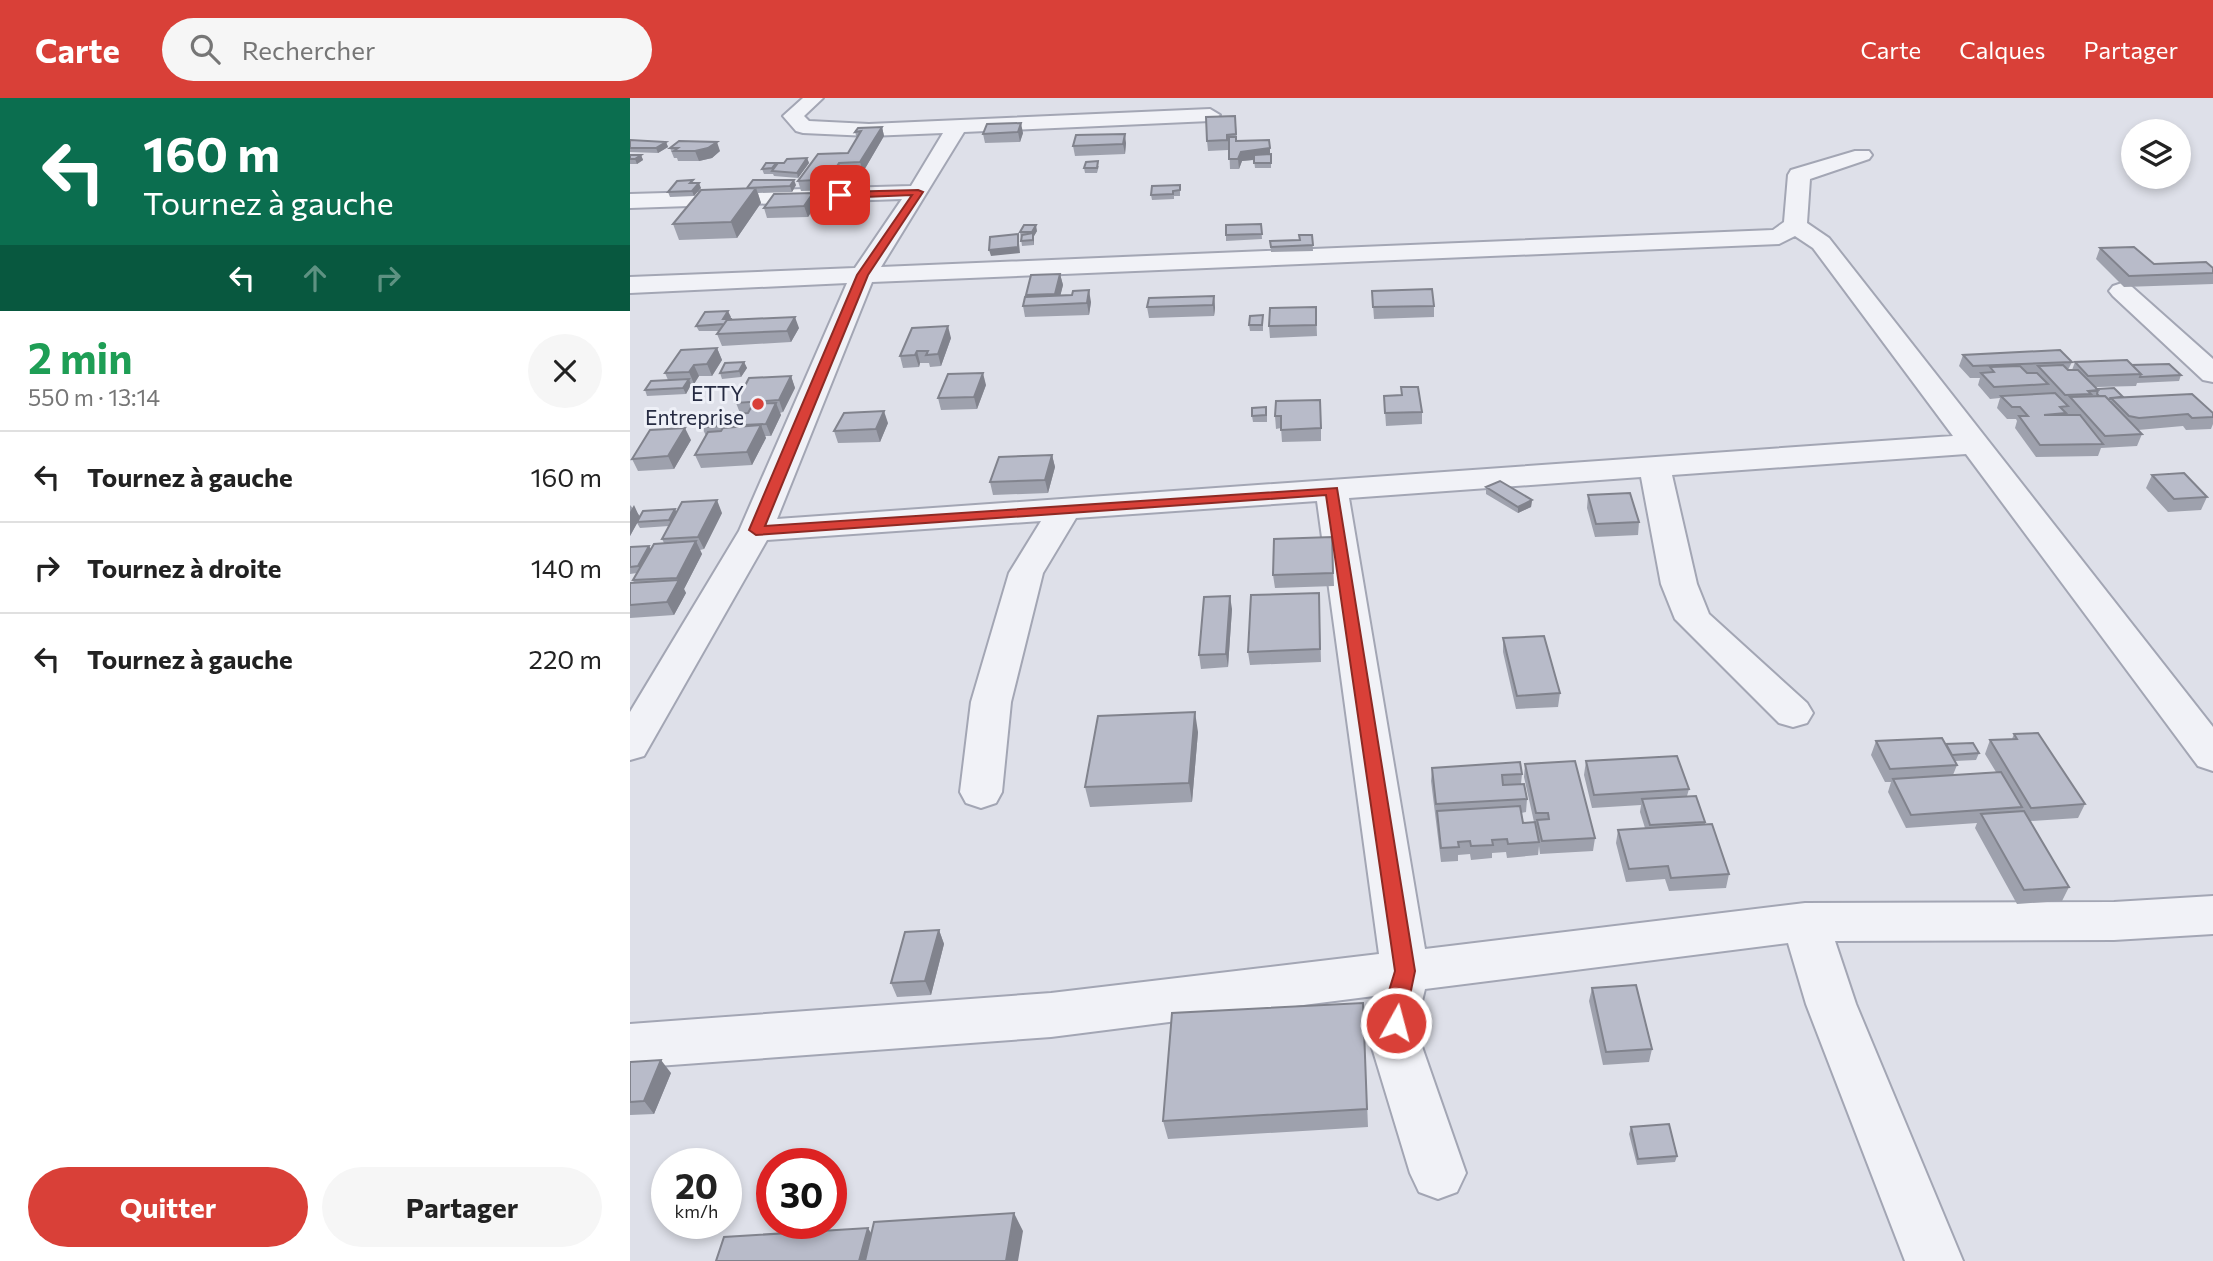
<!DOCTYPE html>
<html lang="fr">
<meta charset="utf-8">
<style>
:root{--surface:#fff;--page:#f6f6f6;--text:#222;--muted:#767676;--line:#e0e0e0;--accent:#d94038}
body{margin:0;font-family:Commissioner,sans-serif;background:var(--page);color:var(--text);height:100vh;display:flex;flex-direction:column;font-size:26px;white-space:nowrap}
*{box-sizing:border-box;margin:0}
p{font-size:23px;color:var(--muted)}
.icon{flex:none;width:38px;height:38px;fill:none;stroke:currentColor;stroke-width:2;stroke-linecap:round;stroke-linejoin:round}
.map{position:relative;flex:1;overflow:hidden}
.side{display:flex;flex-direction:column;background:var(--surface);width:630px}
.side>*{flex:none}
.top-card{background:#0b6e4f;color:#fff;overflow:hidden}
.buttons{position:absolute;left:1491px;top:21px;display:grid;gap:14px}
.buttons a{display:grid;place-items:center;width:70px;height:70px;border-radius:50%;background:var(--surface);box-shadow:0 4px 10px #0003;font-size:35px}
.speed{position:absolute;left:21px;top:1050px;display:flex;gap:14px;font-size:35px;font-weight:700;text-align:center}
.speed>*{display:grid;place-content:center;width:91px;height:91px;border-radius:50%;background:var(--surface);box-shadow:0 4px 10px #0003;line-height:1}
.speed small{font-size:18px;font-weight:400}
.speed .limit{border:10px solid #d22;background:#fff;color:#111}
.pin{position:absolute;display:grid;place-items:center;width:60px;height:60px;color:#fff;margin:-30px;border-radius:14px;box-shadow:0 4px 10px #0006}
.me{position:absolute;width:77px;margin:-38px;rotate:7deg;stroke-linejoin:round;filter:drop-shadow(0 0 5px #0008)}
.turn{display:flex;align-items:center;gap:24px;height:147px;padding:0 28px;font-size:32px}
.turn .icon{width:91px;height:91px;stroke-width:2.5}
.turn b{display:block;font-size:49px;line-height:60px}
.lanes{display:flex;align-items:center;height:66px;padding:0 28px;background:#0003;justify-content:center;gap:35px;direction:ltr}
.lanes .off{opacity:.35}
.round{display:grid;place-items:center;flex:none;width:74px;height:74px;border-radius:37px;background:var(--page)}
.overview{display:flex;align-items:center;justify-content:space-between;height:119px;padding:0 28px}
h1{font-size:42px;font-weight:700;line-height:52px;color:#1e9e55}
.primary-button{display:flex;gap:14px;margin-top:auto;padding:14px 28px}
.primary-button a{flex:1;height:80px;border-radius:42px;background:var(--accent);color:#fff;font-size:28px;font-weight:700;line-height:80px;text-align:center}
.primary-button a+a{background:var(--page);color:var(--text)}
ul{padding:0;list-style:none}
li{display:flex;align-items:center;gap:21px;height:91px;padding:0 28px;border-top:2px solid var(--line)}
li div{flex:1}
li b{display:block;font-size:26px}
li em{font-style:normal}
header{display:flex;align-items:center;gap:42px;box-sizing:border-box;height:98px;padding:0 35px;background:var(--accent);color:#fff}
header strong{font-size:33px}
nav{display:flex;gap:38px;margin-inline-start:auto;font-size:24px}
.search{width:490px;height:63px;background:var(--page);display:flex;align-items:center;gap:18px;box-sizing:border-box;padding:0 24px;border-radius:38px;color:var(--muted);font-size:26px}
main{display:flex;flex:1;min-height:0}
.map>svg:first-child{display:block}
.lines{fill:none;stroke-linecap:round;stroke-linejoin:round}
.minor-casing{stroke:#a3a6b4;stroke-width:4}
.minor{fill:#f1f2f7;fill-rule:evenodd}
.wall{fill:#9ea1ad}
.shaded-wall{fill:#81838d}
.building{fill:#b8bbc9;stroke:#81838d;stroke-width:2}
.route{fill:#d94038;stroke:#8d2a24;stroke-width:2}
.poi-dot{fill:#d94038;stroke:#eef0f7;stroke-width:2.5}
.labels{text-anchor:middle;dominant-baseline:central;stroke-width:6;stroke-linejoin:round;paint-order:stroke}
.far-poi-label{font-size:21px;fill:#262b42;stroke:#eef0f7;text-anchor:end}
</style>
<header>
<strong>Carte</strong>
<div class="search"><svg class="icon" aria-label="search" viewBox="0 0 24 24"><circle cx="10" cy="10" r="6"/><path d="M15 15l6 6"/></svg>Rechercher</div>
<nav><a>Carte</a><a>Calques</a><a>Partager</a></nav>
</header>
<main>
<section class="side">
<div class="top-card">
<div class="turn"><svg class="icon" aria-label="left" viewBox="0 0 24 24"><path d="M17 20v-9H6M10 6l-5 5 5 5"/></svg><div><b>160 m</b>Tournez à gauche</div></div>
<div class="lanes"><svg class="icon" aria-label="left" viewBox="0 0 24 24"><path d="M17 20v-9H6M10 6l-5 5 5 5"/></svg><svg class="icon off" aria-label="ahead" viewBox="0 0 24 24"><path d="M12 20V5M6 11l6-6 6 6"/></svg><svg class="icon off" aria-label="right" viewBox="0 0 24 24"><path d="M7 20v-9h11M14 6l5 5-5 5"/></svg></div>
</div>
<div class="overview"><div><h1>2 min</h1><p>550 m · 13:14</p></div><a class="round"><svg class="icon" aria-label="close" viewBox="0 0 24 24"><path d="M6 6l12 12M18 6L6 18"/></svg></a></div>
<ul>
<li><svg class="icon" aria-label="left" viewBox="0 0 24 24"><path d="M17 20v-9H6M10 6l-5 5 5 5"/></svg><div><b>Tournez à gauche</b></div><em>160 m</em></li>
<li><svg class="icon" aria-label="right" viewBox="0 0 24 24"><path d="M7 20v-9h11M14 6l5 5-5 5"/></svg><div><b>Tournez à droite</b></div><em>140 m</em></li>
<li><svg class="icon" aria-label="left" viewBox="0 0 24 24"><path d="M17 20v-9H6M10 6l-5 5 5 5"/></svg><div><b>Tournez à gauche</b></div><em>220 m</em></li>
</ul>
<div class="primary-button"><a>Quitter</a><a>Partager</a></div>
</section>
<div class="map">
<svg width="1583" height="1163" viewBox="0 0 1583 1163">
<rect width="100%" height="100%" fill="#dee0e9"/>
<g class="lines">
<g class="minor-casing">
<path id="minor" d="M173,0h20l-19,18 5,5 60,3 341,-15 10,6 -10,6 -246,11 -83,135 892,-37 11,-8 4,-47 3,-5 64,-19h14l3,4 -3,4 -59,20 -3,44 22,15 384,489v44l-15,-5 -232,-312 -294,21 25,109 12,30 98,89 6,10 -6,10 -14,4 -14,-4 -104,-104 -14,-35 -20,-107 -292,21 76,451 380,-46 309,-1 99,-6v38l-99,6 -279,1 21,63 107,257h-58l-99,-257 -18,-61 -363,46 -4,16 -1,36 46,132 -9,19 -19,7 -19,-7 -9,-19 -40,-132 4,-45 -323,41 -421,31v-44l421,-31 328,-39 -62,-453 -241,17 -33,55 -32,129 -9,90 -6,11 -15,5 -15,-5 -6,-11 11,-90 38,-129 32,-52 -274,19 -123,216 -14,4v-48l109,-181 108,-248 -217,10v-16l225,-9 47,-69 -272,9v-14l281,-8 32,-53 -74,3 -66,-3 -7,-2 -13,-15zM1165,138l18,12 140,188 -1176,83 95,-237 907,-38z
M1492,185l9,3 82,73v23l-10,-2 -90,-84 -4,-5 4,-5z"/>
</g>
<use href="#minor" class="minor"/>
</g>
<path class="wall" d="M357,26l36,9 -3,9 -35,1 -2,-9z
M606,28l1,15 34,13v14h-16l-1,-8 -12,1 -3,8h-9l-1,-25h-1v6l-20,1 -1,-10z
M252,29l2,9 -21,36 -21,1 -1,2 2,6 -6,9 -36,1 -3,-10 50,-28 9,-14 -2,-7z
M0,42l36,2 2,5 -10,6 -28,-1z
M496,45l-1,11 -50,2 -2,-10z
M40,50l50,3 -8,7 -13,3h-21l-1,-3h-3z
M0,57h11l2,5 -6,4h-7z
M177,60l2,5 -11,15 -24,-2 -1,-2h-9l-2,-5z
M469,68l-2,7h-12l-1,-5z
M64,85l7,5 -7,8 -24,1 -2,-5z
M166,87l-4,7 -34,1 3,10 -24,35 -58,2 -6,-16 74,-35z
M550,87v11h-6v3l-22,1 -1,-5z
M183,95l4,10 -9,14 -41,1 -3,-10z
M631,126l1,15 -36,2v-6z
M407,133l-3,5v9l-12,1 -2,-14z
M682,137l1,16 -42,1 -1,-11 30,-1z
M1470,150l54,16 59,4v16l-89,3 -28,-28z
M430,176l3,11 -3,11 31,6 -2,13 -64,2 -2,-11 3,-9v-2z
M742,193l62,15v11l-60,2z
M584,198l1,12 -1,8 -65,2 -2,-11z
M686,209l1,29 -47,2 -1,-12z
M633,217v16h-13l-1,-6z
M101,219l-1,2 69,9 -8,14 -69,4 -5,-12 2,-3h-20l-3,-5z
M321,240l-10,28 -11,1 -1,-4h-9l-1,4 -16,1 -3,-12z
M87,250l5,12 -10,16h-13l-5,8h-3l-5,10 -39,2 -2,-6 23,-10 -3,-7z
M1333,257l109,7 -4,8h4l3,-8 57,3 49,10 -2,6 -42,2 -1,3 -40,1 1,2 26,8 90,16v11l-2,5 -25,1 -3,-4 -45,4 4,4 -5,12 -36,2 -3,8 -62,1 -21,-29 2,-7 -1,-2h-9l-10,-11 3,-10 -10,1 -12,-14 2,-7h-10l-11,-12z
M114,264l3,6 -6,9 -19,2 -2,-6z
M161,278l4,12 -12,24 -3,1 1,2 -10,21h-6l1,2 -14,27 -51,3 -6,-13 11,-19 -4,-9 38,-14 -4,-10z
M356,287l-9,24 -36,1 -3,-12z
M771,289l21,25v12l-36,2 -2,-30 17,-1z
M691,314v29l-39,1 -1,-14 -5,1 -1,-13z
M637,315v9h-14l-1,-6z
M258,325l-8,19 -42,1 -4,-12z
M61,342l-17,29 -36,2 -6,-12z
M422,357l3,12 -7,26 -55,2 -3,-13z
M1522,377l55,22 -6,13 -33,2 -22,-24z
M856,389l46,13 -1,7 -13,6 -32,-19z
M958,397l51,27 -1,13 -43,2 -8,-29z
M0,407l10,11 37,-4 45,1 -18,36 -4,1 2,4 -18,35 2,4 -12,22 -44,3v-35h4l-1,-3 4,-7 -7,1v-27l21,2 13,-6 -2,-4 7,-13 -29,2 -3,-5 -7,13z
M702,439l2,49 -59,2 -2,-13z
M689,495l2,69 -71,3 -2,-13z
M602,511l-4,58 -27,2 -2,-14z
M873,540l57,55 -2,14 -42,2 -13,-57z
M568,634l-6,70 -102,5 -5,-20z
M1384,636l71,70 -7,14 -48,3 39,66 -7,14 -45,3 -42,-76 2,-5 -71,5 -18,-36 3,-10h-6l-14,-27 5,-14 70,3 33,9 -3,7 -21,1 2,4 -4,10 43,-3 -11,-18 5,-14 22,-1z
M956,663l103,28 -2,7 18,26v2l24,50 -3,14 -57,3 -4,-12 -39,3 -10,-39 2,-13 27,-2 -5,-16 1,-7 -49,3 -8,-33z
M895,666l70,74 -2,13 -53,3 -1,-8 -1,9 -31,3 -1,-6 -14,1v5l-21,2 -1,-6 -12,1v6l-17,1 -10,-81 1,-13 90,6 -1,10 6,15 -1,13 -5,1 2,10 11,-1 -10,-45z
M309,832l5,14 -13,51 -34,2 -6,-14z
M962,890l60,61 -3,13 -46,3 -14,-64z
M733,905l5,124 -200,12 -5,-18z
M0,964l41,11 -17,41 -24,1z
M1001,1029l46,29 -2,6 -38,3 -8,-31z"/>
<path class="shaded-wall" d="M391,25l2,10 -3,9 -2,-10z
M252,29l2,9 -21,36 -3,-10z
M495,36l1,9 -1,11 -2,-10z
M36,44l2,5 -10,6 -2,-5z
M87,44l3,9 -8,7 -13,3 -4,-10z
M640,50v10l-28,3 -3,8 -1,-10 3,-7z
M11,57l2,5 -6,4 -2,-5z
M177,60l2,5 -11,15 -1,-5z
M209,65l3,10 -1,2 2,6 -6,9 -3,-11v-8z
M164,82l2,5 -4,7 -2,-6z
M69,85l2,5 -7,8 -2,-5z
M126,90l5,15 -24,35 -6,-16z
M183,95l4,10 -9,14 -4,-11z
M406,127l1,6 -3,5v9l-2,-13z
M388,136l2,19 -29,3 -2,-6z
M430,176l3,11 -5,20 -3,-11z
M459,192l2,12 -2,13 -2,-12z
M584,198l1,12 -1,8 -1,-11z
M98,213l3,6 -5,8 -3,-6z
M165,219l4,11 -8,14 -4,-11z
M318,228l3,12 -10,28 -3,-12z
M87,250l5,12 -10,16 -5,-12z
M287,253l3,12 -1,4 -4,-12z
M114,264l3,6 -6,9 -2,-6z
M64,267l5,11 -5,8 -5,-12z
M353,275l3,12 -9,24 -3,-12z
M161,278l4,12 -12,24 -4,-12z
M59,281l2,6 -5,9 -3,-6z
M146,305l5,12 -10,21 -5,-12z
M254,313l4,12 -8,19 -4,-13z
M131,327l5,13 -14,27 -5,-13z
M55,330l6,12 -17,29 -6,-13z
M422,357l3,12 -7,26 -3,-13z
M87,402l5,13 -18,36 -6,-12z
M902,402l-1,7 -13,6v-6z
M4,407l6,13 -10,18v-24z
M45,411l3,6 -6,11 -3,-6z
M66,443l6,13 -18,35 2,4 -12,22 -7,-13 12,-21 -2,-3z
M19,448l4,6 -11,21 -4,-7z
M600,498l2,13 -4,58 -2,-13z
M565,614l3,20 -6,70 -3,-19z
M309,832l5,14 -13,51 -6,-14z
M31,962l10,13 -17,41 -10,-13z
M384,1115l9,18 -5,30h-12z
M238,1130l11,18 -4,15h-16z"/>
<path class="building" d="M605,18l1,18 -9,1v5l-20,1 -1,-24z
M391,25l-3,9 -35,2 4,-10z
M252,29l-22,35 -21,1 -5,8h5l-5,8 -36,2 20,-27 30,-1 13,-22 -6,1 3,-4z
M495,36l-2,10 -50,2 3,-11z
M599,39h7v4l33,-1 1,8 -29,4 -3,7h-9z
M0,42l36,2 -10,6h-26z
M49,43l38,1 -9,6 -13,3h-21l4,-3h-8z
M641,56v9h-17v-8z
M0,57h11l-6,4h-5z
M177,60l-10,15 -25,-2 6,-8h6l3,-4z
M468,63l-1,7h-13l2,-6z
M136,65h10l-4,5 -10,1z
M63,82l-3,3h9l-7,8 -24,1 9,-11z
M123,82h41l-4,6 -43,2z
M550,87v5l-7,1v3l-22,1 1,-9z
M126,90l-25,34 -58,2 28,-34z
M183,95l-9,13 -40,2 10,-14z
M631,126l1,10 -36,1v-10z
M394,127h12l-4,7h-12z
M403,135v7l-12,1 1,-6z
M388,136v13l-29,3 1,-13z
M669,137h13l1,10 -42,2 -1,-6 30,-1z
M1504,149l20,17 52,-2 7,6v5l-84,3 -29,-28z
M430,176l-5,20 -29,1 5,-20z
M802,191l2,17 -61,1 -1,-16z
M459,192l-2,13 -64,3 2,-9 47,-2 1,-4z
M584,198l-1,9 -66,2 2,-9z
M686,209v18l-47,1 1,-18z
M98,213l-5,8h9l-5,1 -3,4 -28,2 9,-14z
M633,217l-1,10h-13l1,-9z
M165,219l-8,14 -70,3 10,-14z
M318,228l-10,28 -12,1 2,-4h-11l-2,4 -15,1 12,-28z
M87,250l-10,16 -13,1 -5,7 -24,1 16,-23z
M1430,252l12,12 -99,4 -10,-11z
M1497,262l14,14 -53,2 -13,-14z
M114,264l-5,9 -19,2 5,-10z
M1539,266l12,11 -41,2 1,-3 -9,-9z
M1433,267l5,5h10l20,20 -10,1 3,3 -26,1 -27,-29z
M1390,268l7,7h10l11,11 -54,3 -13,-14 13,-1 -4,-5z
M353,275l-9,24 -36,1 10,-24z
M161,278l-12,24 -43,3 13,-25z
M59,281l-6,9 -38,2 6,-9z
M771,289h17l4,25 -37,1 -1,-17 18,-1z
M1484,290l9,9 -12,1 -2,2 -4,-4h-6l-2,-2 1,-4 -1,-1z
M1425,295l13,13 -8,1 6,6 -22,2h36l23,29 -63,1 -21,-29h9l-8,-9h-8l-11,-11z
M1562,296l21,19v4l-21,1 -4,-4 -49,4 -10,-2 -18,-18z
M1475,298l37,38 -37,2 -35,-39z
M690,302l1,28 -40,2v-14h-6l1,-15z
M146,305l-10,21 -64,3 7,-12 39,-2 5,-9z
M636,309v8l-14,1v-8z
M254,313l-8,18 -42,2 10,-18z
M131,327l-14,27 -52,3 13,-23 13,-1 2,-3z
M55,330l-17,28 -36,3 18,-29z
M422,357l-7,25 -55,2 9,-25z
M1554,375l23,24 -33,2 -22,-24z
M870,383l32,19 -14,7 -32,-20z
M1000,395l9,29 -43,2 -8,-29z
M87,402l-19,37 -36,2 20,-37z
M45,411l-6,11 -32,2 6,-11z
M702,439l1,36 -60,2 1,-36z
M66,443l-19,37 -44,2 21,-36z
M19,448l-11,20 -8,1v-20z
M49,482l-12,22 -37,3v-22z
M689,495l1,56 -72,3 3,-57z
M600,498l-4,58 -27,1 5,-58z
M914,538l16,57 -43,3 -14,-58z
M565,614l-6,71 -104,4 13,-71z
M1408,635l47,71 -54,4 -41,-68 27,-1 -3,-5z
M1312,640l15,27 -67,4 -14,-28z
M1343,645l6,10 -27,2 -6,-11z
M1047,658l12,33 -95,6 -8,-34z
M945,663l20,77 -53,3 -5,-21 12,-1 -1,-6h-12l-11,-49z
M890,664l2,12 -20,1 1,10 21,-1 3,15 -91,5 -4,-36z
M1371,674l21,35 -111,8 -18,-36z
M1066,698l9,26 -55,3 -8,-26z
M890,708l3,17 12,-1 4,20 -31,2 -1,-5 -15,1 1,5 -22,1 -1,-5 -12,1 1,5 -18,1 -4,-37z
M1394,713l45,76 -45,3 -43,-76z
M1082,726l17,50 -58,4 -3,-12 -39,3 -11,-39z
M309,832l-14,51 -34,2 14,-51z
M1006,887l16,64 -46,3 -14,-64z
M733,905l4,106 -204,12 9,-108z
M31,962l-17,41 -14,1v-40z
M1039,1026l8,32 -39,3 -7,-32z
M384,1115l-8,48h-141l9,-39z
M238,1130l-9,33h-143l8,-24z"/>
<path class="route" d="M288,92l5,2 -55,83 -103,251 572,-38 78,483 -12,58 -7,3 -8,-3c-8,-17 2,-40 7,-58l-69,-476 -570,40 -7,-5 108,-255 55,-80 -72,3 -5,-3 5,-3z"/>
<circle class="poi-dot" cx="128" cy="306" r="7"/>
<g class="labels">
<g class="far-poi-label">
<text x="114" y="294">ETTY<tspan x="114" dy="24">Entreprise</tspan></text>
</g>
</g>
</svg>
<div class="buttons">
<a><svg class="icon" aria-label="layers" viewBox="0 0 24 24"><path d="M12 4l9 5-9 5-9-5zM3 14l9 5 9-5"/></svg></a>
</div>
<div class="speed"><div>20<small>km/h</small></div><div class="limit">30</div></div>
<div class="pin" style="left:210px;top:97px;background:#d93025"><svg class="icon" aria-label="arrive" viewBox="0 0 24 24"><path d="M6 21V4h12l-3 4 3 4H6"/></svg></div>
<svg class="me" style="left:766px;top:925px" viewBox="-20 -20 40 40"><circle r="17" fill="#d94038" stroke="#fff" stroke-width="3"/><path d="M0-11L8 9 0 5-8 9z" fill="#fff"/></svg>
</div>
</main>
